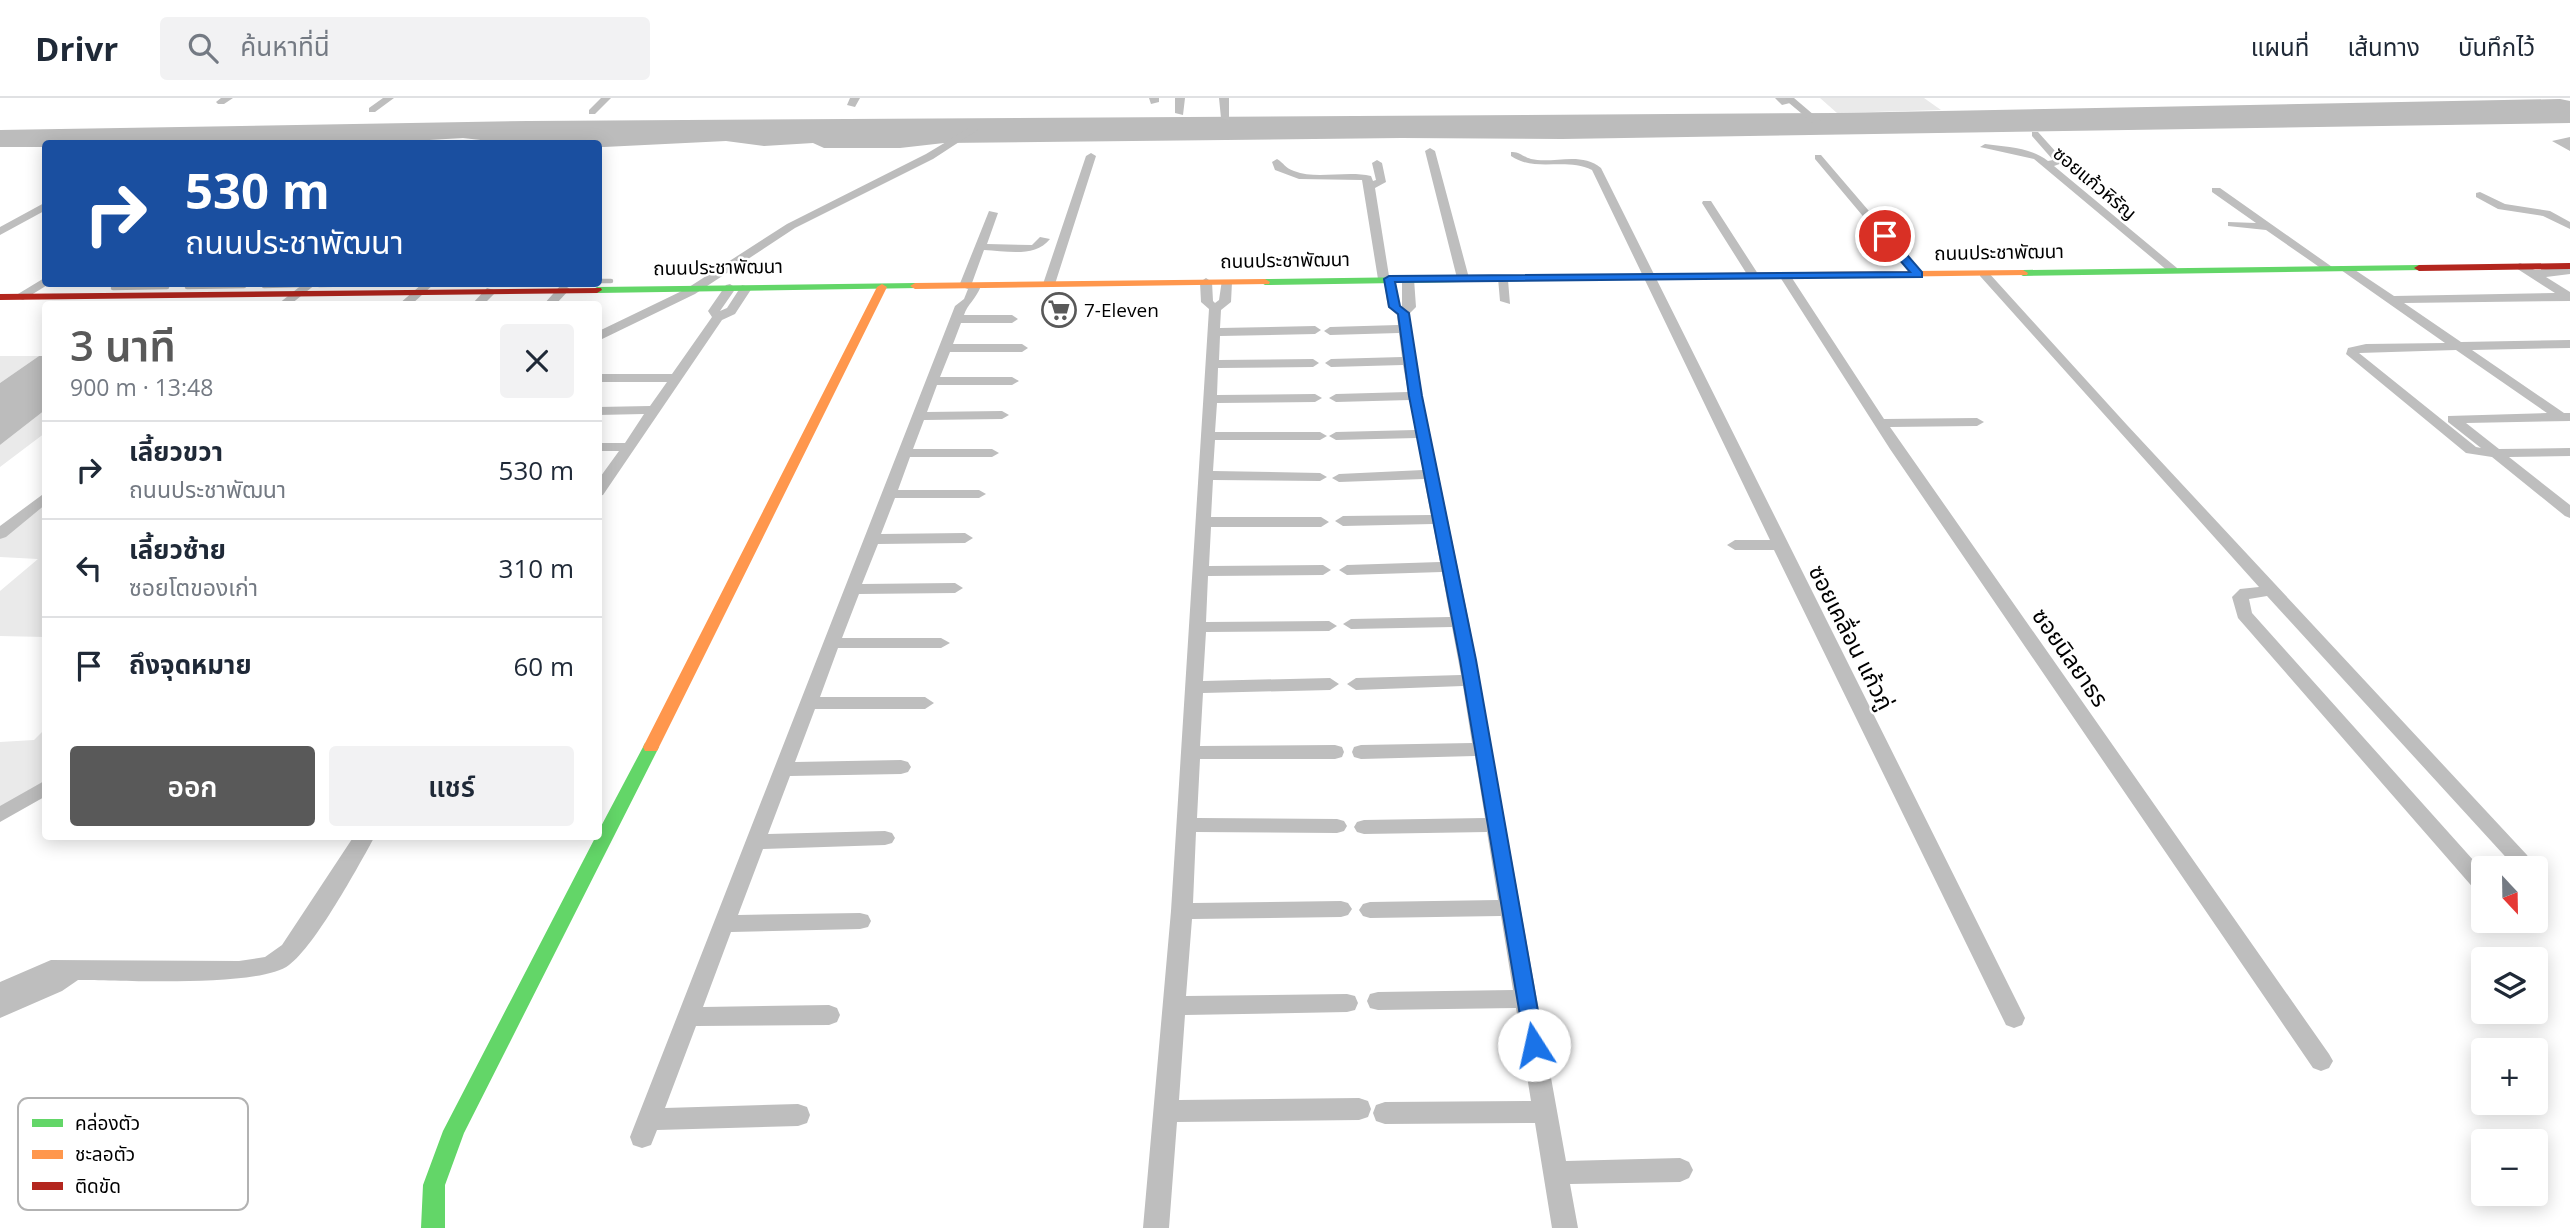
<!DOCTYPE html>
<html lang="th">
<meta charset="utf-8">
<style>
:root{--surface:#fff;--page:#f2f2f3;--text:#1f2937;--muted:#747a83;--line:#e0e1e3;--accent:#595959}
body{margin:0;font-family:"Open Sans","Noto Sans Thai",sans-serif;background:var(--page);color:var(--text);height:100vh;display:flex;flex-direction:column;font-size:26px;white-space:nowrap}
*{box-sizing:border-box;margin:0}
p{font-size:23px;color:var(--muted)}
.icon{flex:none;width:38px;height:38px;fill:none;stroke:currentColor;stroke-width:2;stroke-linecap:round;stroke-linejoin:round}
.map{position:relative;flex:1;overflow:hidden}
.drawer{position:absolute;left:42px;top:203px;width:560px;height:539px;display:flex;flex-direction:column;background:var(--surface);border-radius:7px;box-shadow:0 4px 18px #0003}
.drawer>*{flex:none}
.guide{position:absolute;left:42px;top:42px;width:560px;height:147px;border-radius:7px;box-shadow:0 4px 18px #0003;background:#1a4fa0;color:#fff;overflow:hidden}
.needle{width:46px;rotate:158deg}
.tools{position:absolute;left:2471px;top:758px;display:grid;gap:14px}
.tools a{display:grid;place-items:center;width:77px;height:77px;border-radius:7px;background:var(--surface);box-shadow:0 4px 18px #0003;font-size:35px}
.pin{position:absolute;display:grid;place-items:center;width:60px;height:60px;color:#fff;margin:-30px;border:4px solid #fff;border-radius:50%;box-shadow:0 2px 7px #0007}
.me{position:absolute;width:77px;margin:-38px;rotate:350deg;stroke-linejoin:round;filter:drop-shadow(0 0 5px #0008)}
.turn{display:flex;align-items:center;gap:24px;height:147px;padding:0 28px;font-size:32px}
.turn .icon{width:91px;height:91px;stroke-width:2.5}
.turn b{display:block;font-size:49px;line-height:60px}
.round{display:grid;place-items:center;flex:none;width:74px;height:74px;border-radius:7px;background:var(--page)}
.head{display:flex;align-items:center;justify-content:space-between;height:119px;padding:0 28px}
h1{font-size:42px;font-weight:600;line-height:52px;color:var(--accent)}
.action{display:flex;gap:14px;margin-top:auto;padding:14px 28px}
.action a{flex:1;height:80px;border-radius:7px;background:var(--accent);color:#fff;font-size:28px;font-weight:600;line-height:80px;text-align:center}
.action a+a{background:var(--page);color:var(--text)}
ul{padding:0;list-style:none}
li{display:flex;align-items:center;gap:21px;height:98px;padding:0 28px;border-top:2px solid var(--line)}
li div{flex:1}
li b{display:block;font-size:26px}
li em{font-style:normal}
header{display:flex;align-items:center;gap:42px;box-sizing:border-box;height:98px;padding:0 35px;background:var(--surface);border-bottom:2px solid var(--line)}
header strong{font-size:33px}
nav{display:flex;gap:38px;margin-inline-start:auto;font-size:24px}
.search{width:490px;height:63px;background:var(--page);display:flex;align-items:center;gap:18px;box-sizing:border-box;padding:0 24px;border-radius:7px;color:var(--muted);font-size:26px}
.map>svg:first-child{display:block}
.green{fill:#eaeaea}
.water{fill:#bcbcbc}
.lines{fill:none;stroke-linecap:round;stroke-linejoin:round}
.stream{stroke:#bcbcbc;stroke-width:4.5}
.canal{fill:#bcbcbc;fill-rule:evenodd}
.street{fill:#bebebe;fill-rule:evenodd}
.fast{fill:#63d668;fill-rule:evenodd}
.slow{fill:#ff974d;fill-rule:evenodd}
.jam{fill:#b3261e;fill-rule:evenodd}
.route{fill:#1a73e8;stroke:#114b97;stroke-width:2}
.labels{text-anchor:middle;dominant-baseline:central;stroke-width:5;stroke-linejoin:round;paint-order:stroke}
.far-street-label{font-size:19px;fill:#000;stroke:#fff}
.far-poi-label{font-size:19px;fill:#000;stroke:#fff;text-anchor:start}
.street-label{font-size:23px;fill:#000;stroke:#fff}
.key{fill:#fff;stroke:#b2b2b2;stroke-width:2}
.key-label{font-size:19px;fill:#000}
</style>
<header>
<strong>Drivr</strong>
<div class="search"><svg class="icon" aria-label="search" viewBox="0 0 24 24"><circle cx="10" cy="10" r="6"/><path d="M15 15l6 6"/></svg>ค้นหาที่นี่</div>
<nav><a>แผนที่</a><a>เส้นทาง</a><a>บันทึกไว้</a></nav>
</header>
<div class="map">
<svg width="2570" height="1130" viewBox="0 0 2570 1130">
<rect width="100%" height="100%" fill="#fff"/>
<path class="green" d="M1820,0h104l17,12 -104,3z
M0,258h39l-39,27z
M45,312v23l-45,34v-22z
M45,403v136l-45,-1v-45l38,-32 -38,-2v-18z
M45,631v52l-45,28v-67l34,-2z"/>
<path class="water" d="M2560,1l10,2v22l-1008,16 -161,-1 -457,5 -44,5h-76l-11,-5 -49,3 -38,-5 -122,6h-5l-1,-3 -100,-2 -35,-4 -101,6h-316l-1,3h-45v-17l528,-9 1309,-8z
M39,258h6v54l-45,35v-62z"/>
<g class="lines">
<path class="stream" d="M598,183h13
M398,186h19
M319,187l60,-1
M264,188l36,-1
M187,189l57,-1
M113,190l54,-1"/>
<path class="canal" d="M1783,0h11l27,23 -8,2z
M971,29l8,2 -46,30 -138,69 -100,66 -97,47v-10l5,-2 83,-40 101,-65 139,-70z
M46,682v16l-46,26v-16z"/>
<path class="street" d="M221,0h12l-9,6h-6l-2,-2z
M383,0h11l-19,14h-6v-4z
M601,0h10l-16,16h-6v-4z
M850,0h10l-5,9 -8,-2z
M1149,0h10v4l-8,2z
M1175,0h10l-2,17 -8,-2z
M1219,0h10v22l-8,-2z
M1775,0h10l5,5 -8,2z
M2032,34h6l27,30 -11,4 123,102v4h-8l-135,-113 -54,-12 5,-3c21,3 45,3 63,17l5,-1 -21,-24z
M2570,39v14l-18,-10z
M1430,50l5,3 34,127 -2,2 -10,-2 -32,-127z
M1511,54c8,-1 12,5 20,7 23,5 50,-8 70,9l424,850 -3,7 -8,3 -8,-3 -232,-475h-39l-8,-5 8,-5h35l-178,-370c-27,-13 -56,3 -81,-14z
M1091,55l5,3 -41,128 -10,3 -2,-3 43,-128z
M1815,57h6l101,118v4h-8l-99,-118z
M1277,61c7,4 8,9 17,12 23,9 52,-1 77,5l2,5 3,-1 -4,-17 5,-3 5,3 4,19 -11,6 14,88 6,3 5,26 2,2v-28l6,-4 6,4 2,28 -7,7 6,47 54,261 97,539 114,-3 9,4 4,8 -4,8 -9,4 -110,2 8,44h-26l-17,-105 -150,1 -9,-3 -3,-8 3,-8 9,-3 146,-1 -15,-93 -138,2 -8,-2 -3,-7 3,-7 8,-2 135,-2 -12,-74 -131,2 -7,-2 -4,-6 4,-6 7,-2 128,-2 -11,-68 -123,2 -7,-2 -3,-5 3,-5 7,-2 121,-2 -10,-62 -114,3 -7,-2 -2,-5 2,-5 7,-2 111,-2 -9,-57 -107,4 -9,-6 9,-6 105,-3 -9,-48 -101,2 -8,-5 8,-5 99,-2 -8,-45 -95,3 -8,-5 8,-5 93,-3 -7,-38 -90,2 -8,-5 8,-5 88,-1 -7,-36 -85,3 -7,-4 7,-4 84,-4 -6,-32 -81,2 -7,-4 7,-4 79,-2 -5,-30 -74,2 -7,-4 7,-4 72,-2 -5,-27 -72,2 -6,-4 6,-4 71,-2 -3,-24 -69,2 -6,-4 6,-4 68,-2 -1,-10 -9,-8 -4,-25 -6,-3 -16,-99 -63,-1 -24,-9 -3,-8z
M2212,90h8l115,81 -10,2 -59,-41 -38,-4v-4l28,1 -44,-31z
M2480,94l25,12 45,7 20,11v7l-27,-13 -45,-7 -22,-12v-4z
M1703,103h8l49,76 -2,2h-8l-48,-76z
M46,104v8l-46,25v-8z
M989,113l9,2 -11,31 45,1 8,-8 10,2c-15,19 -43,12 -66,11l-12,33 9,3c-5,13 -14,19 -17,29h48l6,4 -6,4h-51l-8,21h69l6,4 -6,4h-72l-10,25h72l7,4 -7,4h-75l-10,27 75,-1 7,4 -7,4 -78,1 -11,29h79l7,4 -7,4h-82l-12,33h81l7,4 -7,4h-84l-14,36 84,-1 8,5 -8,5 -87,1 -16,40 93,-1 8,5 -8,5 -96,1 -17,44h99l9,5 -9,5h-103l-18,49h105l9,6 -9,6h-110l-20,53 106,-2 7,2 3,5 -3,5 -7,2 -111,2 -22,58 117,-3 7,2 3,5 -3,5 -7,2 -122,4 -25,66 122,-2 8,2 3,6 -3,6 -8,2 -129,3 -28,75 126,-2 8,3 3,7 -3,7 -8,3 -133,1 -31,82 133,-4 9,3 3,8 -3,8 -9,3 -141,4 -6,15 -9,3 -9,-3 -3,-8 325,-831 9,-7 4,-10 -9,-3z
M2520,165l15,7 35,-3v7l-24,3 24,15v9l-166,2 57,39 109,-2v8l-98,2 92,63h6v8l-104,2 33,26 71,-1v8l-61,1 61,48v13l-5,-2 -73,-59 -26,-4 -120,-99 2,-6 18,-4 79,-1 -104,-73v-4h8l45,30 161,-3 -39,-25 -2,-2zM2456,252l91,63 -99,3v6l33,26 -5,-1 -117,-94z
M1980,174h8l139,153 400,430 3,5 -3,5 -7,3 -7,-3 -246,-269 -18,3 3,14 231,258v22l-7,-2 -238,-273 -6,-21 8,-8 19,-2 -279,-311z
M1782,177h8l94,144 93,-1 7,4 -7,4 -87,1 439,627 4,7 -4,7 -8,3 -8,-3 -423,-619 -110,-172z
M46,179v7h3l-26,16 -10,-3z
M1206,180l6,4 1,19 2,2 4,-3 3,-20 10,2 -1,20 -10,8 -1,18 95,-2 6,4 -6,4 -95,2 -1,24 94,-1 6,4 -6,4 -95,1 -1,27 98,-1 7,4 -7,4 -98,1 -2,29h105l7,4 -7,4h-105l-2,31 107,2 7,4 -7,4 -107,-1 -2,37h110l8,5 -8,5h-110l-2,39 114,-1 8,5 -8,5 -115,1 -2,46 123,-1 8,5 -8,5 -123,1 -3,49 127,-3 9,6 -9,6 -127,3 -3,53 135,-1 7,2 2,5 -2,5 -7,2h-135l-3,59 140,1 7,2 3,5 -3,5 -7,2 -141,-1 -3,71 148,-2 7,2 4,6 -4,6 -7,2 -149,2 -6,77 161,-2 8,2 3,7 -3,7 -8,2 -162,3 -6,85 180,-2 9,3 3,8 -3,8 -9,3 -182,2 -8,106h-26l28,-317 38,-602 -8,-7 -1,-20z
M1498,180l10,2 2,24 -10,-3z
M303,186h13l-25,20h-13z
M422,186h12l-22,20h-13z
M730,186l6,4 -16,23 7,-3 15,-23 10,3 -17,26 -13,6 -119,175 -5,1v-16l21,-29h-21v-8h27l19,-29 -46,1v-8l52,-1 17,-24h-69v-8h74l40,-57 -4,-6 18,-26z
M564,187l6,4 -14,15h-12l16,-18z
M487,190l10,3 -13,13h-12z
M46,394v12l-40,33 -6,2v-13z
M354,738h21c-17,31 -60,110 -86,129 -30,23 -168,15 -211,15l-16,11 -62,27v-36l51,-22 188,1 26,-4 17,-12z"/>
<path class="fast" d="M2419,167l4,1v4l-400,6 -5,-3 5,-3z
M1712,175l5,3 -1,2 -451,7 -5,-3 5,-3z
M915,185l5,3 -1,2 -322,5 -5,-3 5,-3z
M651,643l6,2 2,4 -195,386 -19,52v43h-24l2,-43 20,-54 153,-295h2v-4l45,-85 2,-4z"/>
<path class="slow" d="M2023,172l5,3 -1,2 -315,4 -5,-3 5,-3z
M1265,181l5,3 -1,2 -354,5 -5,-3 5,-3z
M882,186l5,3 -228,460 -2,4h-12l-2,-4 234,-460z"/>
<path class="jam" d="M2570,165v6l-151,2 -5,-3 5,-3z
M601,190l1,2 -5,3 -597,7v-6z"/>
</g>
<path class="route" d="M1881,135h7l34,39v5l-527,5 5,24 9,7 13,83 54,264 68,385 -3,6 -7,3 -8,-3 -66,-391 -51,-264 -11,-82 -9,-7 -5,-28 5,-3 521,-4 -29,-34z"/>
<defs>
<g id="supermarket-ring" transform="scale(1.75)"><circle r="9.5" fill="#fff" stroke="#595959" stroke-width="1.5"/><path d="M-6-5.5h2.5l.6 2H6L4.5 2H-2.5L-4.4-4H-6ZM-1.5 3.2a1.3 1.3 0 1 0 .1 0ZM3 3.2a1.3 1.3 0 1 0 .1 0Z" fill="#595959"/></g>
</defs>
<g fill-rule="evenodd">
<use href="#supermarket-ring" x="1059" y="212"/>
</g>
<g class="labels">
<g class="far-street-label">
<text transform="translate(2095 85) rotate(40)">ซอยแก้วหิรัญ</text>
<text transform="translate(1999 154) rotate(-1)">ถนนประชาพัฒนา</text>
<text transform="translate(1285 162) rotate(-1)">ถนนประชาพัฒนา</text>
<text transform="translate(718 169) rotate(-1)">ถนนประชาพัฒนา</text>
</g>
<g class="far-poi-label">
<text x="1084" y="212">7-Eleven</text>
</g>
<g class="street-label">
<text transform="translate(1852 539) rotate(63)">ซอยเคลื่อน แก้วภู่</text>
<text transform="translate(2071 559) rotate(55)">ซอยนิลยาธร</text>
</g>
</g>
<rect x="18" y="1000" width="230" height="112" rx="10" class="key"/>
<rect x="32" y="1021" width="31" height="8" fill="#63d668"/>
<rect x="32" y="1052" width="31" height="9" fill="#ff974d"/>
<rect x="32" y="1084" width="31" height="8" fill="#b3261e"/>
<g class="key-label">
<text x="75" y="1032">คล่องตัว</text>
<text x="75" y="1063">ชะลอตัว</text>
<text x="75" y="1095">ติดขัด</text>
</g>
</svg>
<div class="tools">
<a><svg class="needle" viewBox="-14 -14 28 28"><path d="M0-13l5 13h-10z" fill="#e53935"/><path d="M0 13l5-13h-10z" fill="#747a83"/></svg></a>
<a><svg class="icon" aria-label="layers" viewBox="0 0 24 24"><path d="M12 4l9 5-9 5-9-5zM3 14l9 5 9-5"/></svg></a>
<a>+</a>
<a>−</a>
</div>
<div class="pin" style="left:1885px;top:138px;background:#d93025"><svg class="icon" aria-label="arrive" viewBox="0 0 24 24"><path d="M6 21V4h12l-3 4 3 4H6"/></svg></div>
<svg class="me" style="left:1534px;top:947px" viewBox="-20 -20 40 40"><circle r="19" fill="#fff"/><path d="M0-13L10 11 0 6-10 11z" fill="#1a73e8"/></svg>
<div class="guide">
<div class="turn"><svg class="icon" aria-label="right" viewBox="0 0 24 24"><path d="M7 20v-9h11M14 6l5 5-5 5"/></svg><div><b>530 m</b>ถนนประชาพัฒนา</div></div>
</div>
<section class="drawer">
<div class="head"><div><h1>3 นาที</h1><p>900 m · 13:48</p></div><a class="round"><svg class="icon" aria-label="close" viewBox="0 0 24 24"><path d="M6 6l12 12M18 6L6 18"/></svg></a></div>
<ul>
<li><svg class="icon" aria-label="right" viewBox="0 0 24 24"><path d="M7 20v-9h11M14 6l5 5-5 5"/></svg><div><b>เลี้ยวขวา</b><p>ถนนประชาพัฒนา</p></div><em>530 m</em></li>
<li><svg class="icon" aria-label="left" viewBox="0 0 24 24"><path d="M17 20v-9H6M10 6l-5 5 5 5"/></svg><div><b>เลี้ยวซ้าย</b><p>ซอยโตของเก่า</p></div><em>310 m</em></li>
<li><svg class="icon" aria-label="arrive" viewBox="0 0 24 24"><path d="M6 21V4h12l-3 4 3 4H6"/></svg><div><b>ถึงจุดหมาย</b></div><em>60 m</em></li>
</ul>
<div class="action"><a>ออก</a><a>แชร์</a></div>
</section>
</div>
